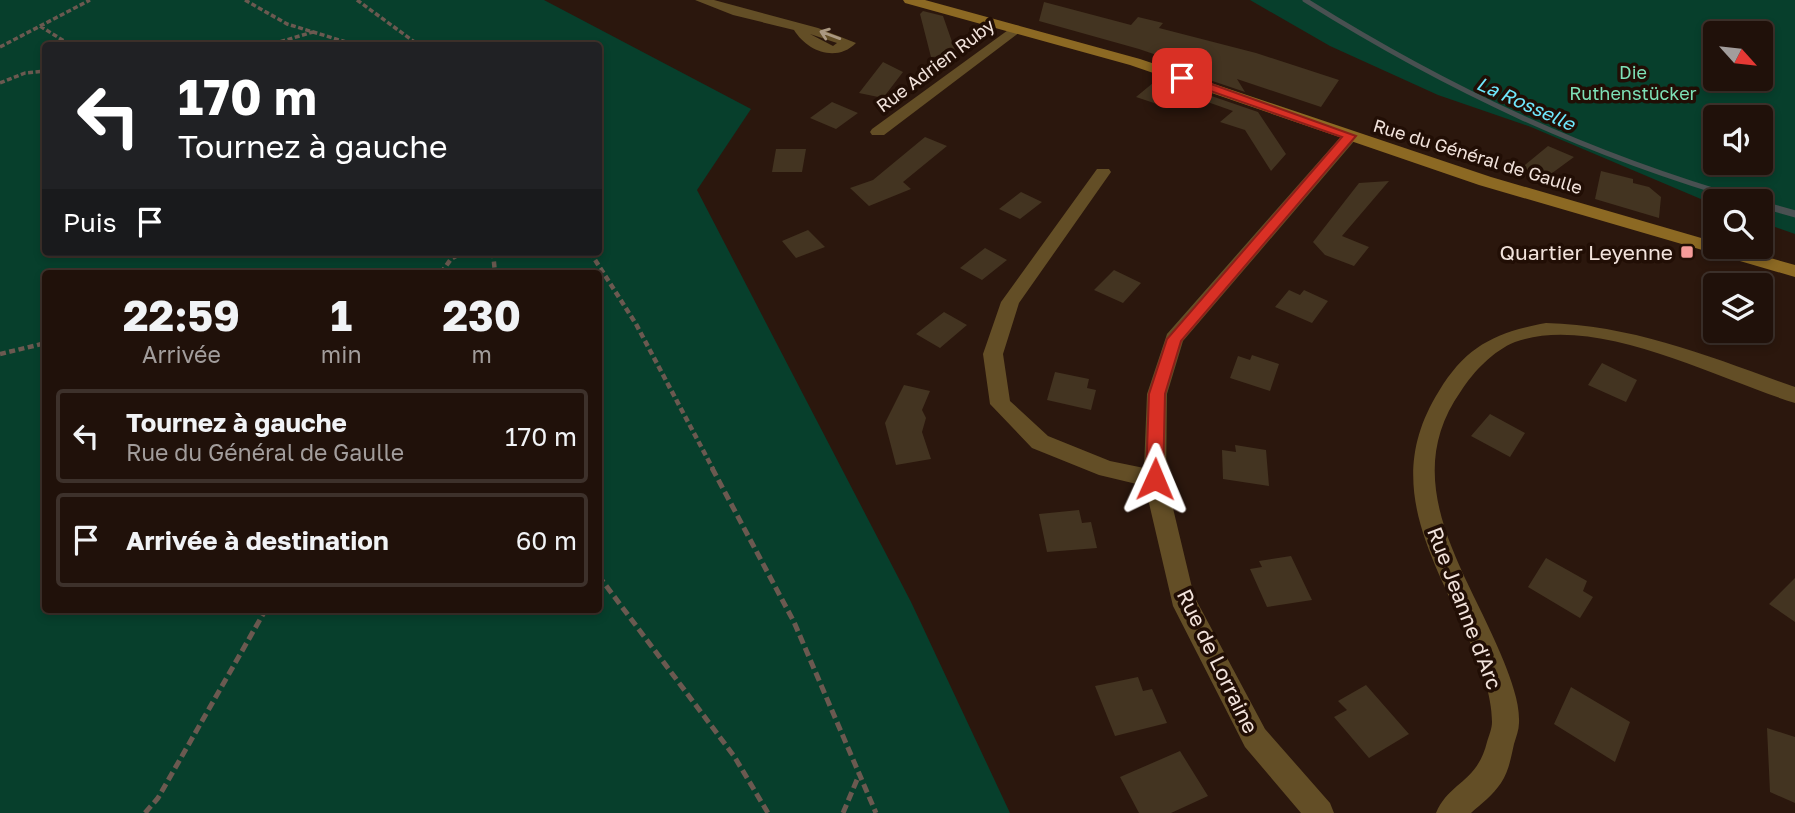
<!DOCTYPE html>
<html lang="fr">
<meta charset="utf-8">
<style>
:root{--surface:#20110a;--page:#2d1f18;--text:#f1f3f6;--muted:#a29d9c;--line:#3d312b}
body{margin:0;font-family:"Golos Text",sans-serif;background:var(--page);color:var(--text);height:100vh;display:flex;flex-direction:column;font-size:26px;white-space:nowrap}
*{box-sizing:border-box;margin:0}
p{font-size:23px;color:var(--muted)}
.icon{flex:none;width:38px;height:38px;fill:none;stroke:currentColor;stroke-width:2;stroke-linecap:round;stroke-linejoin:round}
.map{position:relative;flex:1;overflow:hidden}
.sheet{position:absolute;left:42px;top:270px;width:560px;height:343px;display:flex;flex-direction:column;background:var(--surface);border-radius:7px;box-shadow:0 4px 10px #0003,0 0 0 2px var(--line)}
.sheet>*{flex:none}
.top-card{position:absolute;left:42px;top:42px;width:560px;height:214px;border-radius:7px;box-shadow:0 4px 10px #0003,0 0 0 2px var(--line);background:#202124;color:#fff;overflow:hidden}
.needle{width:46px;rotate:117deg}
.tools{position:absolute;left:1703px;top:21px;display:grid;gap:14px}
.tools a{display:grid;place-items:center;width:70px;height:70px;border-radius:7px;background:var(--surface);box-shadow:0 4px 10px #0003,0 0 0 2px var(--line);font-size:35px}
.pin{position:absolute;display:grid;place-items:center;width:60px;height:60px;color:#fff;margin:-30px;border-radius:14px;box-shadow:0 4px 10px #0006}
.me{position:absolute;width:77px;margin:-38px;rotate:1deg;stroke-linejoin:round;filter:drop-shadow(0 0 5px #0008)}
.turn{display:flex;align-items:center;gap:24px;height:147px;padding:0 21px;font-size:32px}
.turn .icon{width:91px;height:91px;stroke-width:2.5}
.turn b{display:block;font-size:49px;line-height:60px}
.then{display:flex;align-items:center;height:66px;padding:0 21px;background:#0003;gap:14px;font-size:26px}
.eta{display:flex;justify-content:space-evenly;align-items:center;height:119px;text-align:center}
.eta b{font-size:42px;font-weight:700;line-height:49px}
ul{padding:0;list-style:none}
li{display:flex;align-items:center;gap:21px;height:94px;margin:0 14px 10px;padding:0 7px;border:4px solid var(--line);border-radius:7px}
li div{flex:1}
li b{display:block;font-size:26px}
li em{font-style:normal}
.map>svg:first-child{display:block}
.green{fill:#073f2c;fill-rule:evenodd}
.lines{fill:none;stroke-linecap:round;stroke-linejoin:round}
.stream-far1{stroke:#495051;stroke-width:5}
.stream{stroke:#495051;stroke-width:7}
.building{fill:#433421}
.path-far2{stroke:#6b5950;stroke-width:3.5;stroke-dasharray:5 2.5;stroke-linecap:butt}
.path-far1{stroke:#6b5950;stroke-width:4.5;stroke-dasharray:6 3.5;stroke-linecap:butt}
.path{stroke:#6b5950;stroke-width:5;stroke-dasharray:9 4.5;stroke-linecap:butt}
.street{fill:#634e26;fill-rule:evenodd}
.secondary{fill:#8c6923;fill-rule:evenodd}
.oneway{stroke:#aa9881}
.route{fill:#d93025;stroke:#8d1f18;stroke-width:2}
.poi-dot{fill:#f59b99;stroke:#210e05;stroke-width:2.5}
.labels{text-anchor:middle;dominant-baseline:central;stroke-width:7;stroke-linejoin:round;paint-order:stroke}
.far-street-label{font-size:18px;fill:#f2e3dc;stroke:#210e05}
.far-park-label{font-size:18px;fill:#7ee1b7;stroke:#210e05}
.far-water-label{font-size:19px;font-style:italic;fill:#6fe8fd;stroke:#210e05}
.poi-label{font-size:21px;fill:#f2e3dc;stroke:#210e05;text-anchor:end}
.street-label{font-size:21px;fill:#f2e3dc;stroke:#210e05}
</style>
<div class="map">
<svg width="1795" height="813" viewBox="0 0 1795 813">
<rect width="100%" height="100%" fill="#2b170d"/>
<path class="green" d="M0,0h544l207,109 -54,81 214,412 99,211h-1010zM46,46h552v206h-552zM46,273h552v336h-552z
M1250,0h545v234l-34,-12 -1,-21h-45v4l-184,-78 -93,-32 -108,-49zM1715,33h45v46h-45zM1715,117h45v46h-45z"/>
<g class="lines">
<path class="stream-far1" d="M1305,0c144,90 281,154 444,201"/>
<path class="stream" d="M1760,204l35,10"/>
</g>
<path class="building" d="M1044,2l87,23 7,-8 25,6 -4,5 97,25 83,27 -18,27 -84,-28 8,13 -74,-25 6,-5 -38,-13 -100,-28z
M923,11l20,5 14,40 -26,1 -11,-43z
M883,62l20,10 -20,26 -24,-5z
M1159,78l99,34 28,42 -15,17 -26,-41 -25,-8 13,-11 -51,-18 -16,14 -30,-10z
M832,102l26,11 -22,16 -26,-11z
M925,137l22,9 -44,36 8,7 -42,17 -19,-18 23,-8z
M1548,146l26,11 -30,22 -25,-9z
M776,149h30l-4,23h-30z
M1601,171l32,8v4l16,4 12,10 -2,21 -64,-19z
M1389,181l-47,55 27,11 -15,19 -29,-11 -12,-13 46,-59z
M1021,192l21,10 -22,17 -21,-10z
M808,230l17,17 -29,11 -14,-17z
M985,248l22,12 -25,20 -22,-12z
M1114,270l27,13 -18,20 -29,-13z
M1289,290l11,5 4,-5 24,11 -16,22 -37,-16z
M944,312l23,13 -27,23 -24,-14z
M1252,355l27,9 -9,27 -40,-13 8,-22 12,4z
M1602,363l35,17 -11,22 -38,-17z
M1055,372l34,7 -2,9 9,2 -5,20 -44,-10z
M904,385l26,6 -8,19 4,8 -4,14 9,27 -35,6 -11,-42z
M1490,414l35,19 -15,24 -39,-21z
M1235,445l31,5 3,36 -46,-7 -1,-29 14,2z
M1079,510l3,13 9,-1 6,26 -50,4 -8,-38z
M1291,556l21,44 -45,7 -17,-38 12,-2 -3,-6z
M1546,558l41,23 -4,10 10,6 -13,21 -52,-31z
M1795,578v44l-26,-18z
M1138,677l5,14 9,-2 15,34 -52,13 -20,-50z
M1366,685l43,49 -40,24 -35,-41 13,-7 -9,-9z
M1571,687l59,35 -15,40 -61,-38z
M1767,728l28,9v66l-25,-11z
M1180,751l28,45 -37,17h-32l-19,-36z"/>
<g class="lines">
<path class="path-far2" d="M245,0l42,24 72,22
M357,0l63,46
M40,26l32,20
M266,46l47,-14
M0,47l90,-47
M0,83l25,-10 21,-2"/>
<path class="path-far1" d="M493,252l2,21
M590,252l46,72 77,145
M441,273l10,-14 12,-7
M0,354l46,-11"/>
<path class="path" d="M712,468l82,154 82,191
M598,575l136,181 34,57
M145,813l13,-15 108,-189
M843,813l16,-38"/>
<path class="street" d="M695,0h19l104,28 38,15c-20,20 -49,8 -62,-13l-61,-15zM810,34l27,9 -4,3z
M1015,25l5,1v6l-136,103h-12l-2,-3 2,-3z
M1350,131l6,2 2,3 -2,3 -173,202 -16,53 -1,85 28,117 71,133 65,74 4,10h-33l-56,-66 -72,-141 -28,-120 -46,-11 -67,-27 -42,-44 -7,-50 18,-52 96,-133h12l2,3 -92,131 -16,51 7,47 38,35 62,25 34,7 3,-74 20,-60 177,-201z
M1546,323c88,2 167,35 249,64v16c-78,-24 -199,-90 -280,-61 -22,9 -41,29 -54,49 -66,93 9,184 43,271 7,18 16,41 15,61 0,7 -3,14 -5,21 -3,13 -5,27 -13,39 -8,12 -20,21 -30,30h-35c13,-31 41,-30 51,-71 2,-7 5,-13 5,-20 0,-28 -12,-57 -23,-82 -37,-85 -87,-158 -30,-249 27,-45 57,-59 107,-68z"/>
<path class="secondary" d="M903,0h22l215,59 351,118 224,65v5h17l63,18v12l-316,-92 -349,-120 -225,-62z"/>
</g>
<defs><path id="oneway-shaft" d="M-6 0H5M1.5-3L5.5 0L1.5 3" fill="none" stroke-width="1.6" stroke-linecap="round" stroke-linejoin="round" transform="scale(1.75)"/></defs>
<use class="oneway" href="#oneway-shaft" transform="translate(830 35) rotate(-160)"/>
<path class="route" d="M1179,75h7l170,61 -175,205 -16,53 -2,85 -2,5h-12l-3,-5 3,-85 18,-55 175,-202 -163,-57z"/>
<rect class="poi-dot" x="1680" y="245" width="14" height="14" rx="3.5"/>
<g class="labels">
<g class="far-street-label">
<text transform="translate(935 65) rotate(-37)">Rue Adrien Ruby</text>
<text transform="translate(1478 156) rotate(17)">Rue du Général de Gaulle</text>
</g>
<g class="far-park-label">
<text x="1633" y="72">Die<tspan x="1633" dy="21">Ruthenstücker</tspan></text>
</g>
<g class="far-water-label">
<text transform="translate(1526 103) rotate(24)">La Rosselle</text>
</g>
<g class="poi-label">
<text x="1673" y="252">Quartier Leyenne</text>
</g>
<g class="street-label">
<text transform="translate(1465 608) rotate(69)">Rue Jeanne d'Arc</text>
<text transform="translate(1218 661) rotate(64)">Rue de Lorraine</text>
</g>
</g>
</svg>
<div class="tools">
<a><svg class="needle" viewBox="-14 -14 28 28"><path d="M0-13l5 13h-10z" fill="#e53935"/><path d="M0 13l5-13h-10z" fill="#a29d9c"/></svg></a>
<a><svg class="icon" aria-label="sound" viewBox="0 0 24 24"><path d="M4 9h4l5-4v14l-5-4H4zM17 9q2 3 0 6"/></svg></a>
<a><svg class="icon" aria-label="search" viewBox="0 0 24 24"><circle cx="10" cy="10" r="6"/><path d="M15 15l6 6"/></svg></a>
<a><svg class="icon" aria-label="layers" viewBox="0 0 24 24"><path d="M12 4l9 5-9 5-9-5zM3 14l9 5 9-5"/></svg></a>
</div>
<div class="pin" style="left:1182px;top:78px;background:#d93025"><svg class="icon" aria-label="arrive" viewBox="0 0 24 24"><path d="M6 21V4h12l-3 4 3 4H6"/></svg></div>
<svg class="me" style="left:1155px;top:479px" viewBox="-20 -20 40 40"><path d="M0-17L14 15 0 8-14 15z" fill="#d93025" stroke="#fff" stroke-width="4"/></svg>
<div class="top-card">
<div class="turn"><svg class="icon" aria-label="left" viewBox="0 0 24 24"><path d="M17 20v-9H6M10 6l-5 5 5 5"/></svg><div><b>170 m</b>Tournez à gauche</div></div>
<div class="then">Puis<svg class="icon" aria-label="arrive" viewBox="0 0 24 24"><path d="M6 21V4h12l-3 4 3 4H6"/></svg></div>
</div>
<section class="sheet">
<div class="eta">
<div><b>22:59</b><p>Arrivée</p></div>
<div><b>1</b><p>min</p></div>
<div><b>230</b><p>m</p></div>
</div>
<ul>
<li><svg class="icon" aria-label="left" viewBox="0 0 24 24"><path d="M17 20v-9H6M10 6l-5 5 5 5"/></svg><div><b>Tournez à gauche</b><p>Rue du Général de Gaulle</p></div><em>170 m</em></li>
<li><svg class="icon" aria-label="arrive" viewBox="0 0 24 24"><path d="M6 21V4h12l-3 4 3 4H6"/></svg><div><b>Arrivée à destination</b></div><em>60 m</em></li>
</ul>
</section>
</div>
